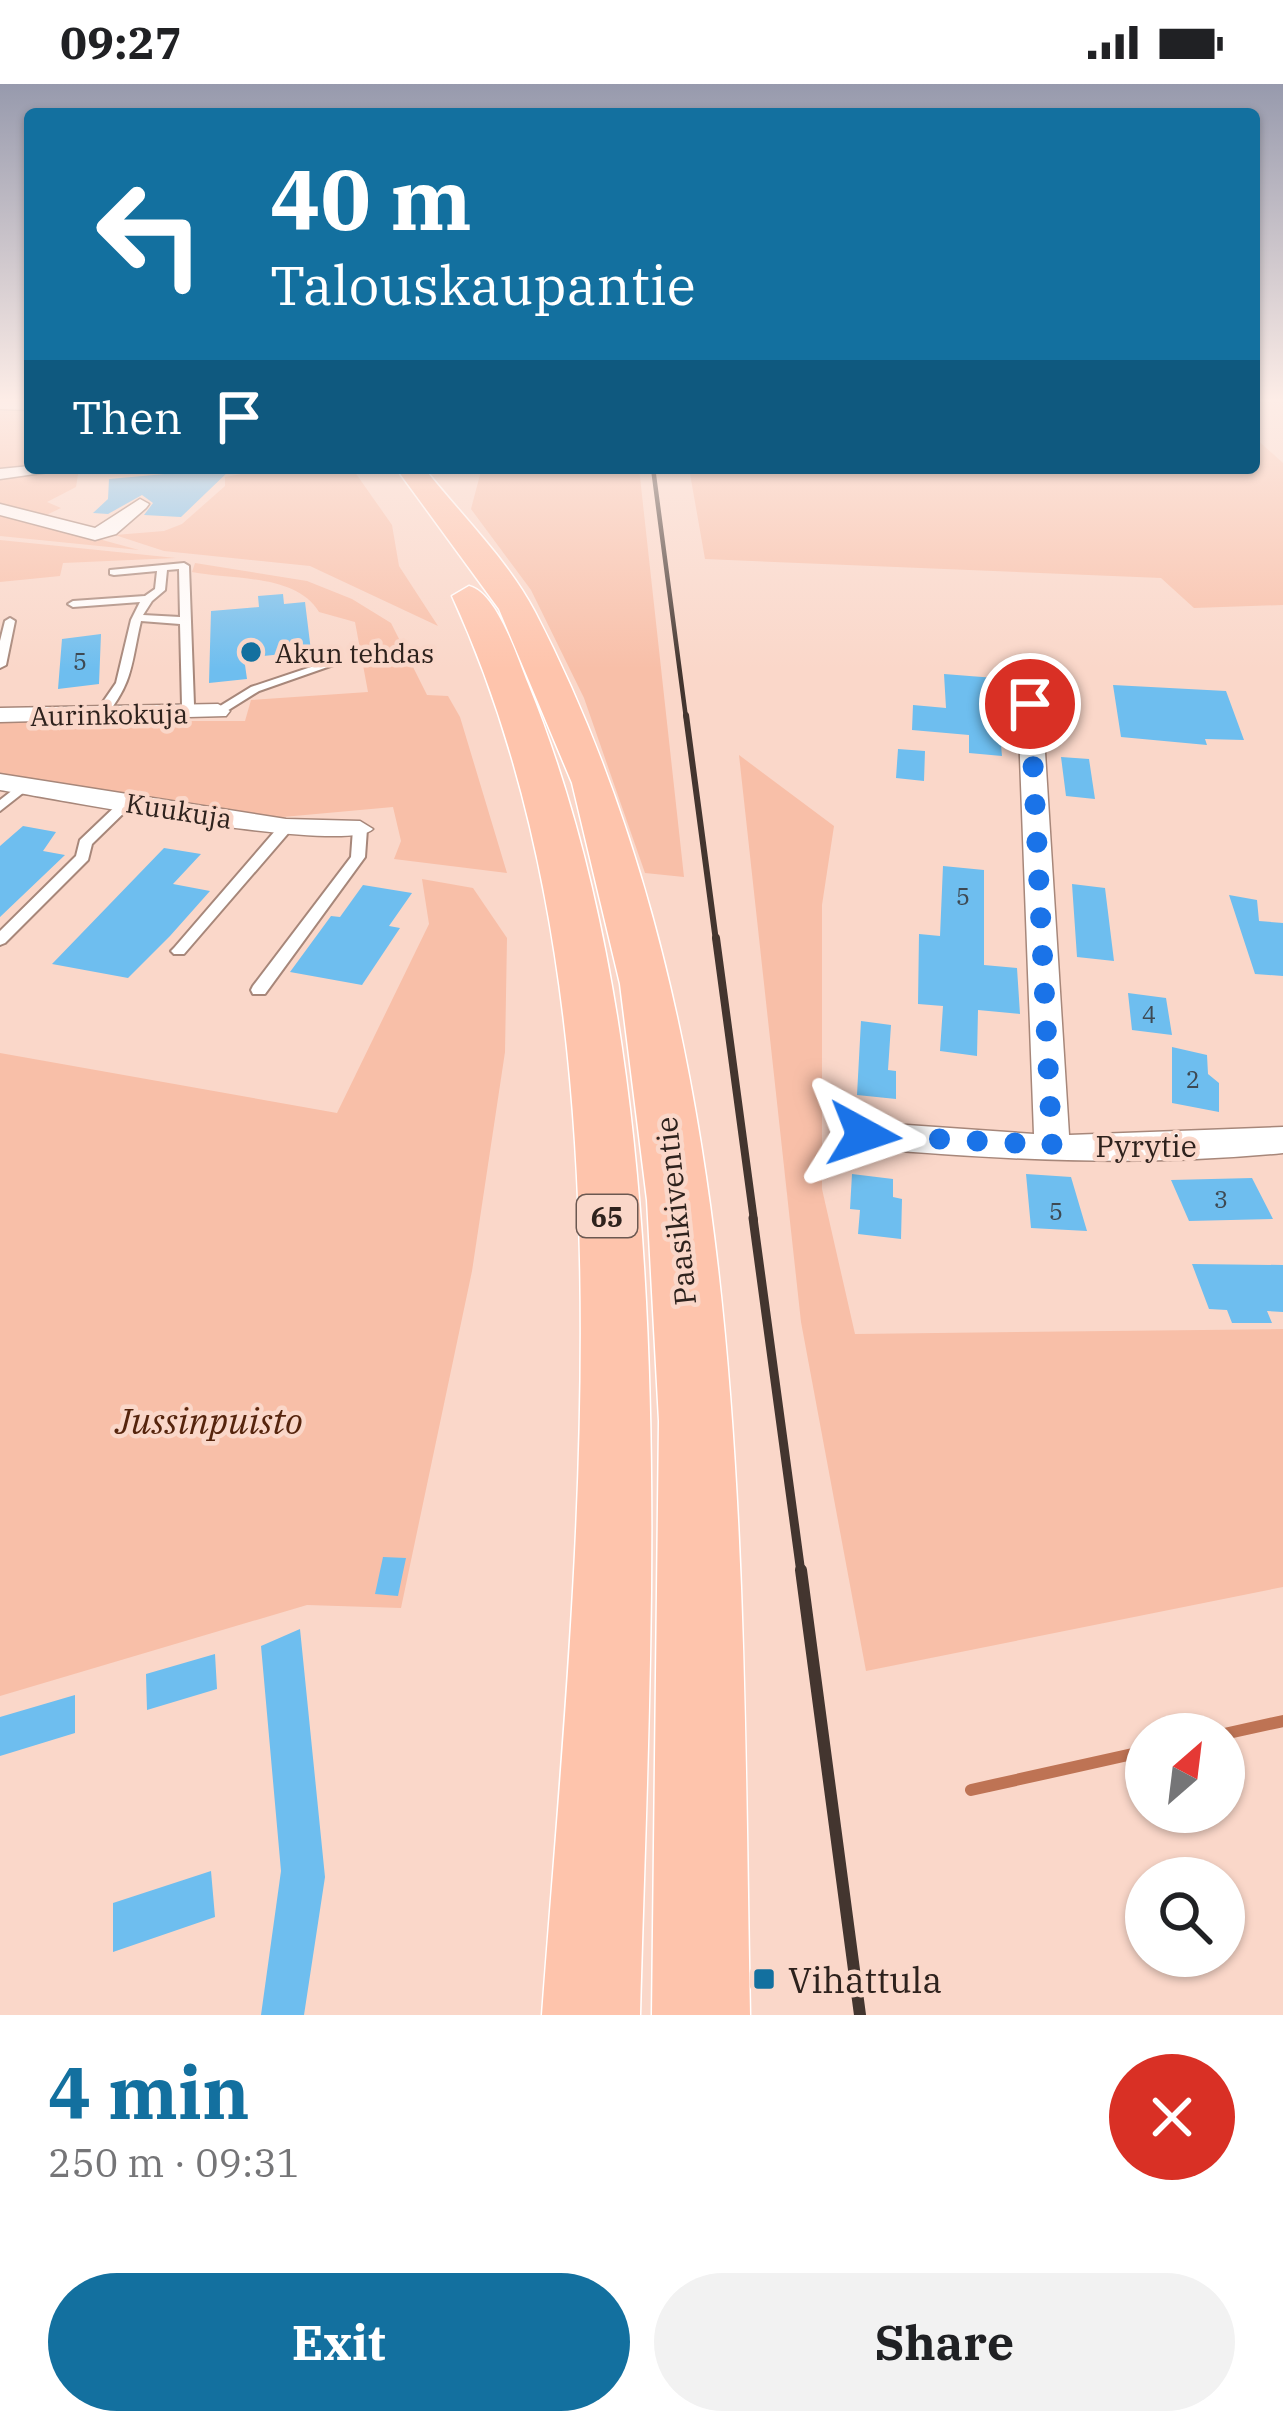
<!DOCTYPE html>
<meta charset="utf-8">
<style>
:root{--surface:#fff;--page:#f2f2f2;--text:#202124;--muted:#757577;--accent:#13709f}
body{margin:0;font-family:"IBM Plex Serif",serif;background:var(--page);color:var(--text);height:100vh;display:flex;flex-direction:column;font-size:45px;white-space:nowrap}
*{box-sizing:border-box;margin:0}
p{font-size:39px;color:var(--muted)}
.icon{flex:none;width:66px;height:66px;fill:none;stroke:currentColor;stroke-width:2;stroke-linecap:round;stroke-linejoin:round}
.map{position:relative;height:1931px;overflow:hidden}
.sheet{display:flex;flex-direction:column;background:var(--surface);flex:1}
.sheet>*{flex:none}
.top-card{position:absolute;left:24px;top:24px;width:1236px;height:366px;border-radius:12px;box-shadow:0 3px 9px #0004;background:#13709f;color:#fff;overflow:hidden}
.needle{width:78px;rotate:28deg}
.buttons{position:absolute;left:1125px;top:1629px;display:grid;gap:24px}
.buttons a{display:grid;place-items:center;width:120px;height:120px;border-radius:50%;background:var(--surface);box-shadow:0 3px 9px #0004;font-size:60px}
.pin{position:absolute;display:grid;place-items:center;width:102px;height:102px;color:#fff;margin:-51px;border:6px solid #fff;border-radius:50%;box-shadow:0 3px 12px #0007}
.me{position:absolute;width:132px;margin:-66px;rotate:95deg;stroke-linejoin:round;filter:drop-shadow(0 0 9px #0008)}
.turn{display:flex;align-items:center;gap:42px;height:252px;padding:0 48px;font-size:54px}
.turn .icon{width:156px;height:156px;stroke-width:2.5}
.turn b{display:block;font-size:84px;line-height:102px}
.then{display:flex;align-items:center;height:114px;padding:0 48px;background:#0003;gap:24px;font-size:45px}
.round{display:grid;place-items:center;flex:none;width:126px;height:126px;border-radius:63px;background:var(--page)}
.summary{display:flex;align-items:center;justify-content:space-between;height:204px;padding:0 48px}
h1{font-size:72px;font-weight:700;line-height:90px;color:var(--accent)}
.action{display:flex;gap:24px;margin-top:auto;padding:24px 48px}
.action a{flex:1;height:138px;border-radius:72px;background:var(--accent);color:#fff;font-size:48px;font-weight:700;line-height:138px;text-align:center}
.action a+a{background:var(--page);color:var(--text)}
.status{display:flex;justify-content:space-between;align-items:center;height:84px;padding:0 60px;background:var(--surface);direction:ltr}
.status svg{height:33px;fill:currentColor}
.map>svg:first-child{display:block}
.green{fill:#f8bfa8}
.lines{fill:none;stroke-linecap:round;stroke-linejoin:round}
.stream{stroke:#be7354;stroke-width:12}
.building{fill:#6ebeef}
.service-casing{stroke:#a7877a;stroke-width:4}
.minor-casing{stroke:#a7877a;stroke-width:3}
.secondary-casing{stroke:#a7877a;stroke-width:3}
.trunk-casing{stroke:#fff;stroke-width:3}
.service{fill:#fff;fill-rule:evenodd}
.minor{fill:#fff;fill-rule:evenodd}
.secondary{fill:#fff;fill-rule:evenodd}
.trunk{fill:#fec4ac;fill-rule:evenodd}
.rail-far4{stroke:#43352f;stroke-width:4.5}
.rail-far3{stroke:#43352f;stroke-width:6}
.rail-far2{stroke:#43352f;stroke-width:8}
.rail-far1{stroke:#43352f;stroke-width:9}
.rail{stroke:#43352f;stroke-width:12}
.route{stroke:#1a73e8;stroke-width:21;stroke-dasharray:0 37.8}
.poi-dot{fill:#13709f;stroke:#fad7c9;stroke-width:4.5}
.labels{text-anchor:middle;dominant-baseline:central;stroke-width:9;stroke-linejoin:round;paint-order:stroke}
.number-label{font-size:24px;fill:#3e4952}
.far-poi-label{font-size:27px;fill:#2e221d;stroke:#fad7c9;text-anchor:start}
.far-street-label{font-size:27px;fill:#2e221d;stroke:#fad7c9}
.shield{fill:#fad7c9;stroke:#6b5851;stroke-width:3}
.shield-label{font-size:27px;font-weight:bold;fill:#2e221d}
.street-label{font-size:30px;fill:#2e221d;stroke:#fad7c9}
.near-park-label{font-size:36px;font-style:italic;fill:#55240d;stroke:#fad7c9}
.near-poi-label{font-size:36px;fill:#2e221d;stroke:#fad7c9;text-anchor:start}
</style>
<div class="status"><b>09:27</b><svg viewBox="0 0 49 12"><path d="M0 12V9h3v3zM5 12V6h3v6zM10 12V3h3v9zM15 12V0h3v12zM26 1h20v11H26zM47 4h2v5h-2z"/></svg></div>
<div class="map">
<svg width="1283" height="1931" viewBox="0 0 1283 1931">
<rect width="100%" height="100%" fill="#fad7c9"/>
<path class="green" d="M30,325v59l-30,4v-61z
M1254,353l29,26v142l-89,3 -33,-30 -456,-19 -16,-91h565z
M79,384l-3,19 -29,15 14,6 -21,10 -40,-11v-32z
M276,384h76l40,57 7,41 39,60 -128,-60 -146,-15 -49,-16 49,-4 18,-7 43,-38v-9z
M495,384h144l45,409 -39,-4 -61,-175 -53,-108 -60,-81 10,-38z
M0,428l139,38 -139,-14z
M0,456l176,18 -113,5 -3,13 -60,6z
M195,479l112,18 45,18 39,24 36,72 21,1 12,21 47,156 -113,-14 7,-18 -8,-34 -121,11 -272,-41v-56h245l6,-21 117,-8 -13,-70 -36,-10c-23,-38 -85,-32 -127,-40z
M739,671l95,71 -12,79v284l33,145 428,-5v258l-417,84 -65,-349z
M422,795l51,9 34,50 -2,114 -33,219 -71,337 -94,-3 -307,91v-643l337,60 92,-189z"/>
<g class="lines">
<path class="stream" d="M1224,1650l59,-13
M971,1706l175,-39"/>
</g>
<path class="building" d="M232,384l-51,49 -37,-2 9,-12 -11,-8 -34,19 -15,-1 15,-14 1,-20z
M283,510l1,10 21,-2 6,49 -67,7 3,21 -38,4 2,-72 48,-4 -1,-11z
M101,550l-2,50 -41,5 4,-50z
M944,590l51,4 7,78 -33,-3v-18l-57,-5 1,-25 33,3z
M1113,601l113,6 18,49 -39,-1 2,6 -86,-8z
M898,665l27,2 -1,30 -28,-3z
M1061,673l28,2 6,40 -29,-3z
M23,742l33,6 -13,19 22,4 -65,62v-71z
M164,764l37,6 -28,30 37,7 -40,45 -42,42 -76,-14z
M943,782l41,4v95l33,3 3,46 -42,-4 -1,46 -37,-5 3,-45 -25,-2 1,-70 21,2z
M1072,800l33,4 9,73 -37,-4z
M363,801l49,8 -23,33 11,2 -38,57 -72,-13 41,-56 9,1z
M1229,811l28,5 2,21 24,2v53l-28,-2z
M1128,909l38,5 6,37 -40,-5z
M861,937l30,4 -3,45 8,1v28l-39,-4z
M1172,963l35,8 1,19 11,9v29l-47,-9z
M852,1090l41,5v18l9,2 -1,40 -43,-5 2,-24 -10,-1z
M1026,1090l45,3 16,54 -56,-3z
M1252,1094l21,41 -84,2 -18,-41z
M1192,1180l91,1v47l-16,-1 5,12h-40l-5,-13 -18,-1z
M383,1473l23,1 -8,38 -23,-2z
M300,1545l25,248 -21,138h-43l20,-144 -20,-225z
M215,1570l2,35 -70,21 -1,-36z
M75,1611v38l-75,23v-39z
M211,1787l4,46 -102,35v-49z"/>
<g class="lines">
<g class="service-casing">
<path id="service" d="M184,479l5,3 5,139 -7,13 -4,1 -6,-4 5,-10 -2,-81 -39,-3c-10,42 -7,61 -37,97h-8l-2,-3 22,-32 15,-63 9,-18 -67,5 -5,-3 5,-3 72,-5 10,-7 2,-18 -43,4 -4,-1v-4zM179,485l1,48 -37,-2 9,-14 13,-11 2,-20z
M10,534l5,3 -9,44 -6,3v-27l5,-20z
M329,577l10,2 -80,28 -37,23 -10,-3 39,-24z
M23,698l6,4 -1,3 -28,22v-11z
M128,714l7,4 -43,42 -4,16 -83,83 -5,2v-14l76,-75 4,-16 43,-41z
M286,739l7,4 -2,3 -107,124h-10l-3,-3 3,-3 107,-124z
M360,741l7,4 -2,28 -100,137h-12l-2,-4 2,-4 98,-129 2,-28z"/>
</g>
<g class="minor-casing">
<path id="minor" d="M30,382v2h47l-77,11v-10z
M140,415l9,5 -3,4 -30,26 -21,6 -95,-25v-11l95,24z
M1030,613l12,7 27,431 214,-8v26c-140,14 -279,7 -419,-5l-13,-4 -5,-9 5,-9 13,-4 170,12 -16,-430z
M218,620l12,7 -4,5 -226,6v-14z
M0,690l286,45 74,2 13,8c-26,27 -320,-31 -373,-39z"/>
</g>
<g class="secondary-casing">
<path id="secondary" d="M0,315h30v11l-30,-1z"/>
</g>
<g class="trunk-casing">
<path id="trunk" d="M396,384h28c36,46 84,92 111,144 219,422 206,939 215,1403h-98l7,-594 -12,-221 -27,-216 -48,-201 -73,-174z
M469,502c28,7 48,71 59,98 159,391 123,913 112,1331h-98c33,-446 100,-1004 -90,-1419z"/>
</g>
<use href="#service" class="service"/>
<use href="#minor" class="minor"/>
<use href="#secondary" class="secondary"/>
<use href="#trunk" class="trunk"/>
<path class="rail-far4" d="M653,384l33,250"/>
<path class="rail-far3" d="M686,631l30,226"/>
<path class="rail-far2" d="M716,854l38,283"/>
<path class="rail-far1" d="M753,1134l48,355"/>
<path class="rail" d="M801,1486l59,445"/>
</g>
<linearGradient id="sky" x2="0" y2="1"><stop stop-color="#979aad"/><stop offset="0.54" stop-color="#fdede7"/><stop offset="1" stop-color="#fdede7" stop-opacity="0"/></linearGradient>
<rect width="1283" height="585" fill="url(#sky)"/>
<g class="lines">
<path class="route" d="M864,1051l188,10 -22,-441"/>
</g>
<g class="poi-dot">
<circle cx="251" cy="568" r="12"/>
<rect x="752" y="1883" width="24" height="24" rx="6"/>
</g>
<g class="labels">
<g class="number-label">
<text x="80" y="577">5</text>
<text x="963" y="812">5</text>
<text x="1149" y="930">4</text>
<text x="1193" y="995">2</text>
<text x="1221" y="1115">3</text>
<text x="1056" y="1127">5</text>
</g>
<g class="far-poi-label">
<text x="275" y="568">Akun tehdas</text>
</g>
<g class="far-street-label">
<text transform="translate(109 630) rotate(-1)">Aurinkokuja</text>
<text transform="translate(179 726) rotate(9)">Kuukuja</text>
</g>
<rect class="shield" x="577" y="1111" width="60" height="42" rx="9"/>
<g class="shield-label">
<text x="607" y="1132">65</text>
</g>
<g class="street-label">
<text x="1146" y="1061">Pyrytie</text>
<text transform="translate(675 1127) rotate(-96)">Paasikiventie</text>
</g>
<g class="near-park-label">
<text x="209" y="1336">Jussinpuisto</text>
</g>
<g class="near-poi-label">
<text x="788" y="1895">Vihattula</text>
</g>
</g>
</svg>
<div class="buttons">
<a><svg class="needle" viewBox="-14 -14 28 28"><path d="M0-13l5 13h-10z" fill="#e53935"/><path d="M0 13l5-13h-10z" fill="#757577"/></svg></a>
<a><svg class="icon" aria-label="search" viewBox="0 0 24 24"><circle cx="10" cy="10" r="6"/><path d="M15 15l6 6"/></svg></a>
</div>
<div class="pin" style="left:1030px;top:620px;background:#d93025"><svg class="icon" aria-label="arrive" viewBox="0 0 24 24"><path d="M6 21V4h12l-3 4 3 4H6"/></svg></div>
<svg class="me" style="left:864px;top:1051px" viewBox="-20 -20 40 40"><path d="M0-17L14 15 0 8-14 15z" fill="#1a73e8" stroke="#fff" stroke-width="4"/></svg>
<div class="top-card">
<div class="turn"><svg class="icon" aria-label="left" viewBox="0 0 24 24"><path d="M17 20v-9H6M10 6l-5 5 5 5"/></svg><div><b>40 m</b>Talouskaupantie</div></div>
<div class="then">Then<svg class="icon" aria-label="arrive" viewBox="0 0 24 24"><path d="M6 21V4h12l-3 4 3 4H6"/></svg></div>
</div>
</div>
<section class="sheet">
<div class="summary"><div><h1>4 min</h1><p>250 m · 09:31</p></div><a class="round" style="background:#d93025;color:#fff"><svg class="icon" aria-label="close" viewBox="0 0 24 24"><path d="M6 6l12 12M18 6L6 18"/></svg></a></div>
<div class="action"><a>Exit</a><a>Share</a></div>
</section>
